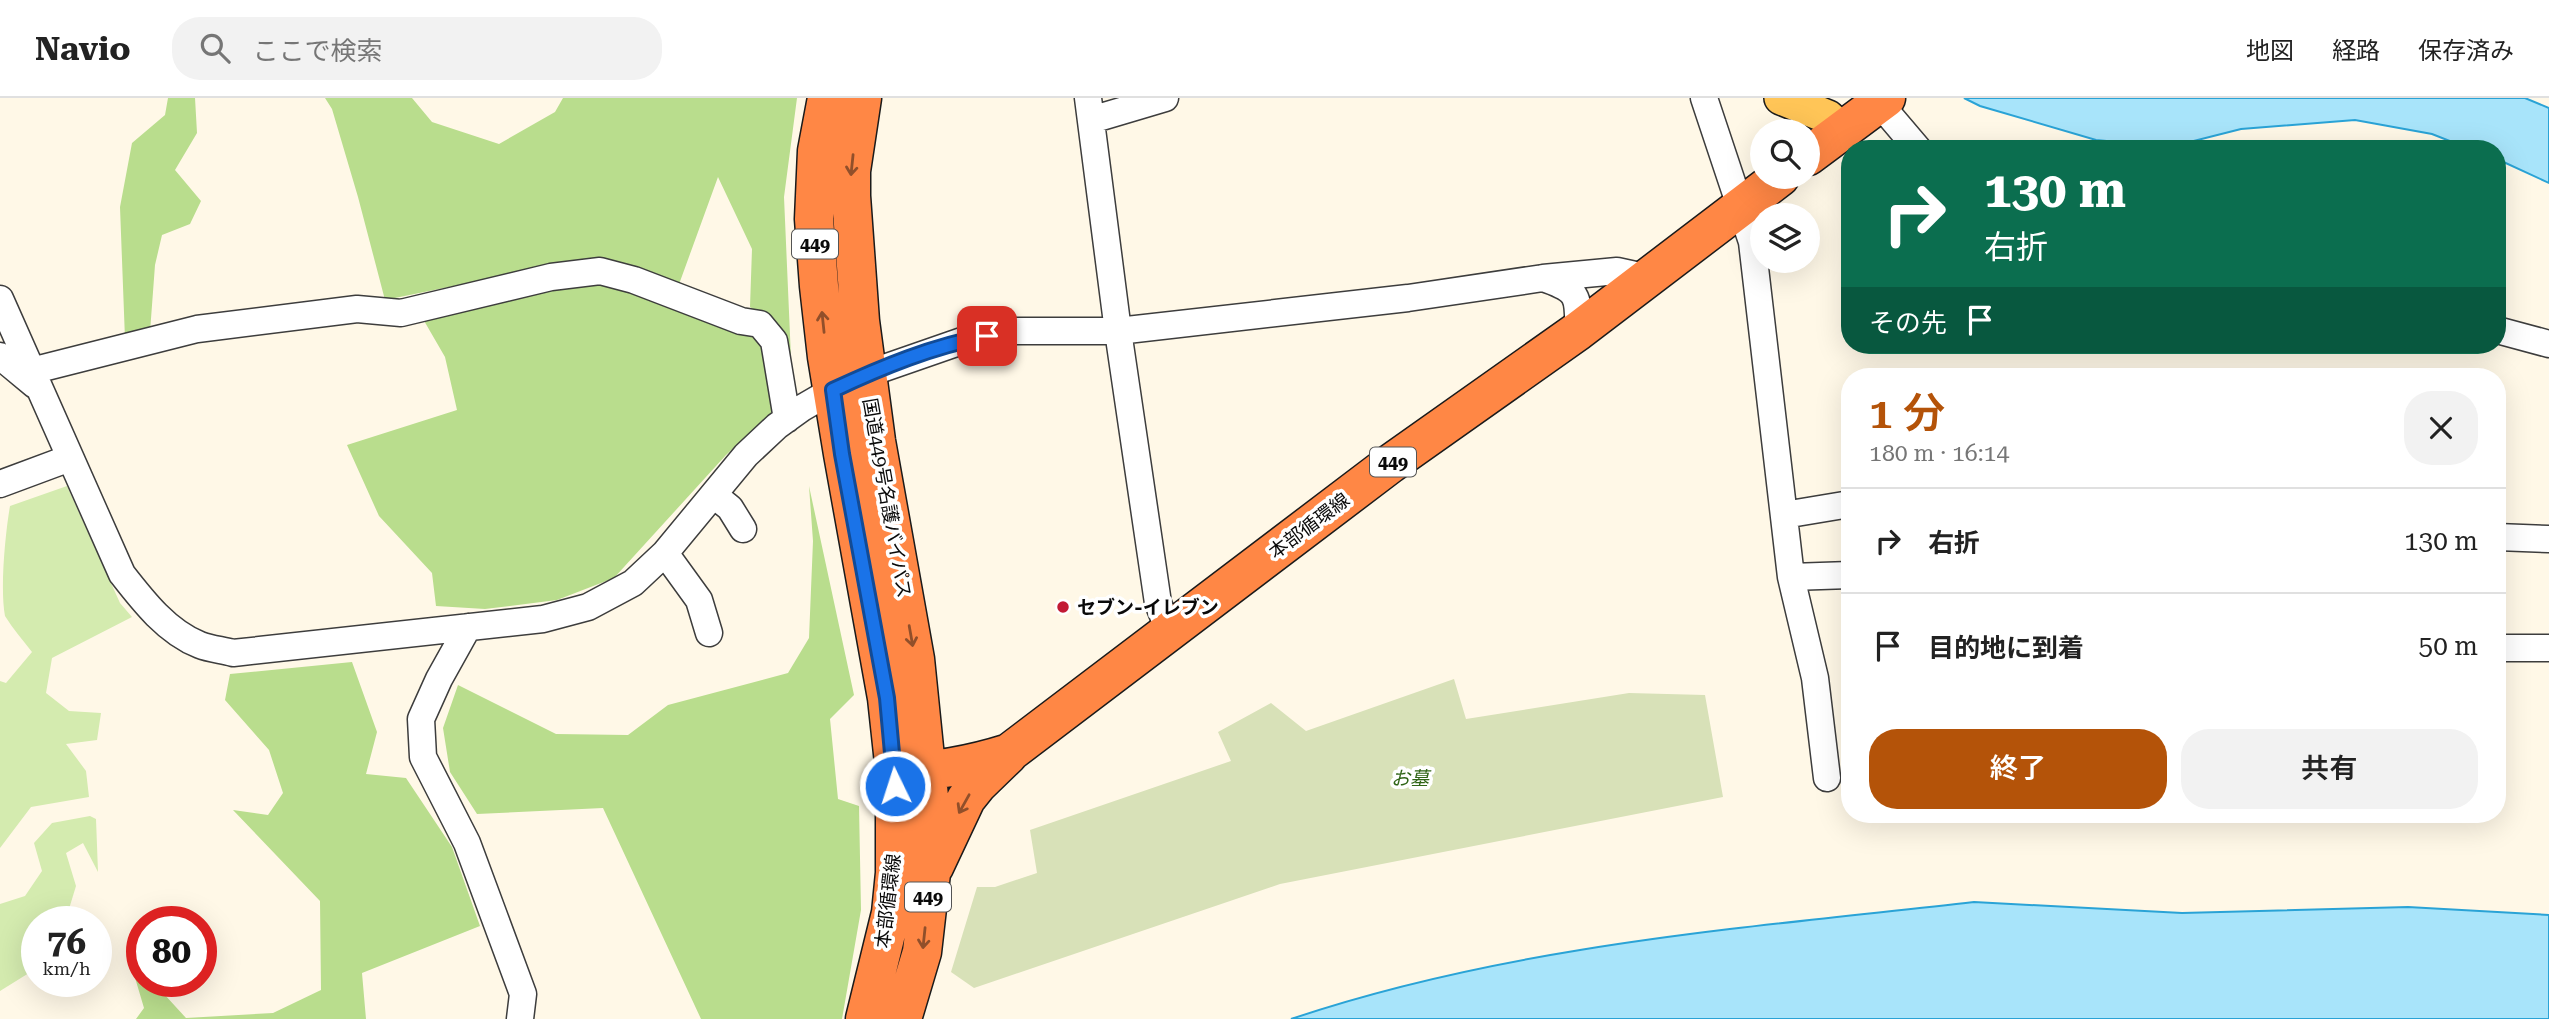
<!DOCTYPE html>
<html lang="ja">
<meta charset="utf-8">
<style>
:root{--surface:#fff;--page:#f2f2f2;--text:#222;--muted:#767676;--line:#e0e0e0;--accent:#b45309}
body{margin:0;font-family:"Roboto Serif","Noto Sans JP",serif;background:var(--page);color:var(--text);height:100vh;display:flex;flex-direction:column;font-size:26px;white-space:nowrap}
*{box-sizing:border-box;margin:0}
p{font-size:23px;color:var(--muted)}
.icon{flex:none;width:38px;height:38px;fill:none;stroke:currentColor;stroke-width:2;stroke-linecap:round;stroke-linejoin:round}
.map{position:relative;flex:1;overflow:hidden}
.details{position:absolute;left:1841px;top:270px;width:665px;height:455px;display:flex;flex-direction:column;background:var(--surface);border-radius:28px;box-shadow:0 7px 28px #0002}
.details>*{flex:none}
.top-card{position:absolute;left:1841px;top:42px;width:665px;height:214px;border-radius:28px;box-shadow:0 7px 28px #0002;background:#0b6e4f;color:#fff;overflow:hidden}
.fabs{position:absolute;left:1750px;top:21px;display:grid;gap:14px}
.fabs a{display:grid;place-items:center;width:70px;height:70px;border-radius:50%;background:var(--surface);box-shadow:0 7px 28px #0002;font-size:35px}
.speed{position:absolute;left:21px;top:808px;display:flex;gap:14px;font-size:35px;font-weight:700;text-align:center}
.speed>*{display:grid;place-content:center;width:91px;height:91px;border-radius:50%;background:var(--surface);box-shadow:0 7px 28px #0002;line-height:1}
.speed small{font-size:18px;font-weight:400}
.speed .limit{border:10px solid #d22;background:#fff;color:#111}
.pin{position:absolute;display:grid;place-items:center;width:60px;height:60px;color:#fff;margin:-30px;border-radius:14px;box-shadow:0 4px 10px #0006}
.me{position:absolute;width:77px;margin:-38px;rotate:356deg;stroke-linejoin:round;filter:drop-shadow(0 0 5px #0008)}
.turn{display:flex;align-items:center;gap:24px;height:147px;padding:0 28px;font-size:32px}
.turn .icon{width:91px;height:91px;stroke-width:2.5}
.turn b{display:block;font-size:49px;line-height:60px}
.then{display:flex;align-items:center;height:66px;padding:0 28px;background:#0003;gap:14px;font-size:26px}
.round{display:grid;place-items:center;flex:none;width:74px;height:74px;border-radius:28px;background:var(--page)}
.summary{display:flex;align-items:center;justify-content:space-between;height:119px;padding:0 28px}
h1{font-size:42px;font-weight:600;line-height:52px;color:var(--accent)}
.action{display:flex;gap:14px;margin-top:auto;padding:14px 28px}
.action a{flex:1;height:80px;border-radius:28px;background:var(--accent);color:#fff;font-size:28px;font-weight:600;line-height:80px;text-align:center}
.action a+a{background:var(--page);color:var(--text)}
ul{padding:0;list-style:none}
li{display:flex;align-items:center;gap:21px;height:105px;padding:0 28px;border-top:2px solid var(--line)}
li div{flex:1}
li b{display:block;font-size:26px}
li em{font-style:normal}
header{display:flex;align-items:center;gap:42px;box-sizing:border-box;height:98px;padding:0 35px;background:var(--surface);border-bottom:2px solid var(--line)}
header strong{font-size:33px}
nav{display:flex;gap:38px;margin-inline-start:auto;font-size:24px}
.search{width:490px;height:63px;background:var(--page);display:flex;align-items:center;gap:18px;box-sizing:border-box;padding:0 24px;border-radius:28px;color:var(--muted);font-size:26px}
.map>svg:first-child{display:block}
.green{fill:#d4ebaf}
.forest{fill:#b9dd8d}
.cemetery{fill:#d8e1b8}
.water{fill:#a8e4fa;stroke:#2aa3d6;stroke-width:2}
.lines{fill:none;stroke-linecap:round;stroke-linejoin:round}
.minor-casing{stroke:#3d3d3d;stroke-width:29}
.major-casing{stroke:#1b1b1b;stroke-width:36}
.highway-casing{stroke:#1b1b1b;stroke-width:41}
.minor{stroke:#fff;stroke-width:26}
.major{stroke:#ffc557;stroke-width:33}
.highway{stroke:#ff8745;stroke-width:38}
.oneway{stroke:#914f2a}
.route-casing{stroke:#114b97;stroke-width:18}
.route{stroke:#1a73e8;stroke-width:12}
.poi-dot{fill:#c21a34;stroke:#fff;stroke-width:2.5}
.labels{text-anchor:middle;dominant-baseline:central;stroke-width:7;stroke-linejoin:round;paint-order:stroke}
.shield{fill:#fff;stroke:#545454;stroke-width:2}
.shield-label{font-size:18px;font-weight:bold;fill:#0a0a0a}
.street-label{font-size:19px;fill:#0a0a0a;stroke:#fff}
.poi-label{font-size:19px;font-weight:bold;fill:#0a0a0a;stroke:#fff;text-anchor:start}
.park-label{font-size:19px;font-style:italic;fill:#306517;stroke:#fff}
</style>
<header>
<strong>Navio</strong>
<div class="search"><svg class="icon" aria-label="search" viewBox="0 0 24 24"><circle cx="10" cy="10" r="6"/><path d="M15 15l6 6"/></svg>ここで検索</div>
<nav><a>地図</a><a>経路</a><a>保存済み</a></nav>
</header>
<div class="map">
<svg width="2549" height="921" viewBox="0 0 2549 921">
<rect width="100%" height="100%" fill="#fff8e7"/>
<path class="green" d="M67,388l53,117 12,14 -80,41 -6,35 23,18 32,2 -4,27 -31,4 20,27 3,26 -58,10 -31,41v-167l6,2 26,-31c-9,-12 -19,-23 -27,-36 -5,-26 0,-81 5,-110z
M90,718l6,3 2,53 -15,-29 -17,10 10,33 -11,36h-28v46l-37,23v-87l25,-8 17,-25 -8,-28 18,-20z"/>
<path class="forest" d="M168,0h27l2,35 -22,37 26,31 -11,23 -28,11 -7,30 -5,67 -25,7 -5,-132 12,-64 33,-28z
M325,0h87l20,24 67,22 56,-32 8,-14h234l-13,99 8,184 -11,-52 -31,-22 2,-58 -34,-72 -40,110 -67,-27 -39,2 -187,38 -27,-103 -26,-88z
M606,182l154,60 9,15 3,57 -46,43 -112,123 -57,22 -72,9 -49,-3 -4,-33 -53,-57 -32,-71 110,-35 -12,-53 -22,-38 139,-36z
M809,388l45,209 -24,24 8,80 21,7 2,104 -19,109h-141l-98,-211 -126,6 -27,-42 -7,-44 15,-43 98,49 72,1 40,-30 120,-32 21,-35 4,-97z
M352,564l25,70 -11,42 40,4 46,69 28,79 -118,47 4,46h-230l8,-11 -16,-54 14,15v13h11l33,36 87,-5 48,-23 -1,-89 -87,-91 35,5 15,-22 -14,-43 -44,-50 5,-26z"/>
<path class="cemetery" d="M1454,581l12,40 163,-26 76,2 18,102 -443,87 -306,104 -23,-16 26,-85h18l42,-14 -7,-43 201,-69 -13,-29 53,-29 35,28z"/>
<path class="water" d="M1964,0h561l24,10v75l-52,-24v-10h-27l-38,-15 -77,-14 -114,9 -71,18 -74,-7 -116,-34z
M1974,804l208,11 226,-6 141,8v104h-1258c220,-74 453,-91 683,-117z"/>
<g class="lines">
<g class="minor-casing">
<path id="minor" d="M1088,0l30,233 40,272 12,30
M1704,0l48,144 39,335 24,101 12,100
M1879,5l39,46
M1091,22l74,-22
M1543,180c35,12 36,17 35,53
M0,201l122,275c21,27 45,58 78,71 10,4 22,5 33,8l310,-34 45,-12 45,-24 32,-30 81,-98 31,-29 25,-18 31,-18 34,-16 95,-33 50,-10h106l290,-33 135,-20 74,-7 32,7
M2497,232l52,14
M0,258l35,29
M31,273l166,-42 160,-20 44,4 150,-36 49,-6 34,9 107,41 19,3 14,17 13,78
M0,386l70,-26
M714,397l16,13 13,21
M1784,417l66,-11
M2497,439l52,2
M665,455l34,47 10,33
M1791,479l59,-2
M468,529l-29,52 -18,40 2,38 44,86 56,151 -3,25
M2497,550h52"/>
</g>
<g class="major-casing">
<path id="major" d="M1781,0l47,19 13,12"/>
</g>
<g class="highway-casing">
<path id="highway" d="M827,0l-10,53 -3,68 5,67 8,71 16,97 44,244 8,74v101l-4,40 -26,106
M862,0l-11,73v25l9,125 16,120 39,218 14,138 2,76 -9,79 -20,67
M1808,58l78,-58
M895,674c39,0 76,-7 114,-19l381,-289 188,-133 202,-154
M934,769l32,-68 12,-15 30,-29"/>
</g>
<use href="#minor" class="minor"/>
<use href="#major" class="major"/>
<use href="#highway" class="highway"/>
</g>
<defs><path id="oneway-shaft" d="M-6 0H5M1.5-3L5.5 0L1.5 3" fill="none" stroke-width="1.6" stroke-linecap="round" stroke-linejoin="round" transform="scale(1.75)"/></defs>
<g class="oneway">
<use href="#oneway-shaft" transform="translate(852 67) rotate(96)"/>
<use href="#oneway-shaft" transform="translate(823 224) rotate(-96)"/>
<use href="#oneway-shaft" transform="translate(911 538) rotate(80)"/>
<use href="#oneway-shaft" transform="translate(964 706) rotate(119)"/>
<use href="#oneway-shaft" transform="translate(924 840) rotate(96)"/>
</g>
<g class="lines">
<g class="route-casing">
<path id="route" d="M895,688l-8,-88 -45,-244 -9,-64c49,-23 100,-44 154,-54"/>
</g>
<use href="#route" class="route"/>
</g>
<circle class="poi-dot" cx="1063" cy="509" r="7"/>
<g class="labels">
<g class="shield">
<rect x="792" y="131.5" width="46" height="29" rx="5"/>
<rect x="1370" y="349.5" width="46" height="29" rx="5"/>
<rect x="905" y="784.5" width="46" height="29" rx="5"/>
</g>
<g class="shield-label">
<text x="815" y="146">449</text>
<text x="1393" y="364">449</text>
<text x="928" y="799">449</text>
</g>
<g class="street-label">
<text transform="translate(887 400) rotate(80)">国道449号名護バイパス</text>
<text transform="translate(1309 428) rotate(-37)">本部循環線</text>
<text transform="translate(888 803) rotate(-83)">本部循環線</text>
</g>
<g class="poi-label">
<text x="1077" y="509">セブン-イレブン</text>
</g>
<g class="park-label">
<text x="1410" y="680">お墓</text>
</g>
</g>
</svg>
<div class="fabs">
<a><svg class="icon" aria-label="search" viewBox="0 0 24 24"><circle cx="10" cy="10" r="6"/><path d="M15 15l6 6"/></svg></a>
<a><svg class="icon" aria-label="layers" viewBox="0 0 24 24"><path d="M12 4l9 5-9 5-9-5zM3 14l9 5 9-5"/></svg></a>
</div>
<div class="speed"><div>76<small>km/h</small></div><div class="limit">80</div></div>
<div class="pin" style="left:987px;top:238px;background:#d93025"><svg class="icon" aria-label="arrive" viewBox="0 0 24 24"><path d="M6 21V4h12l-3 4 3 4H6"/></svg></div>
<svg class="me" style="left:895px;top:688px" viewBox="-20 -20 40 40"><circle r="17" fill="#1a73e8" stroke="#fff" stroke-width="3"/><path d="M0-11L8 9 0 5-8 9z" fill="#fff"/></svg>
<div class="top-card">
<div class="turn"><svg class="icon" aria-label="right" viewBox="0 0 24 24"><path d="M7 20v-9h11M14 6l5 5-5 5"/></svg><div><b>130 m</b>右折</div></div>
<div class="then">その先<svg class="icon" aria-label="arrive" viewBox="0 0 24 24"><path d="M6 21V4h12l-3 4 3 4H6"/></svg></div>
</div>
<section class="details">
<div class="summary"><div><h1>1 分</h1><p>180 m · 16:14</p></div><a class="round"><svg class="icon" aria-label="close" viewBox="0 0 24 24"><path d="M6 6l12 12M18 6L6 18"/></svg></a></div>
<ul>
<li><svg class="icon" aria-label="right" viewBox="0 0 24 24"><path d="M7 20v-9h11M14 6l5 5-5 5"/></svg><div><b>右折</b></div><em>130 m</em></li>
<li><svg class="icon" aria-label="arrive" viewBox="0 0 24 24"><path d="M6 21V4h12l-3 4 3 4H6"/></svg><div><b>目的地に到着</b></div><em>50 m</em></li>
</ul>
<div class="action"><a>終了</a><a>共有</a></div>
</section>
</div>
